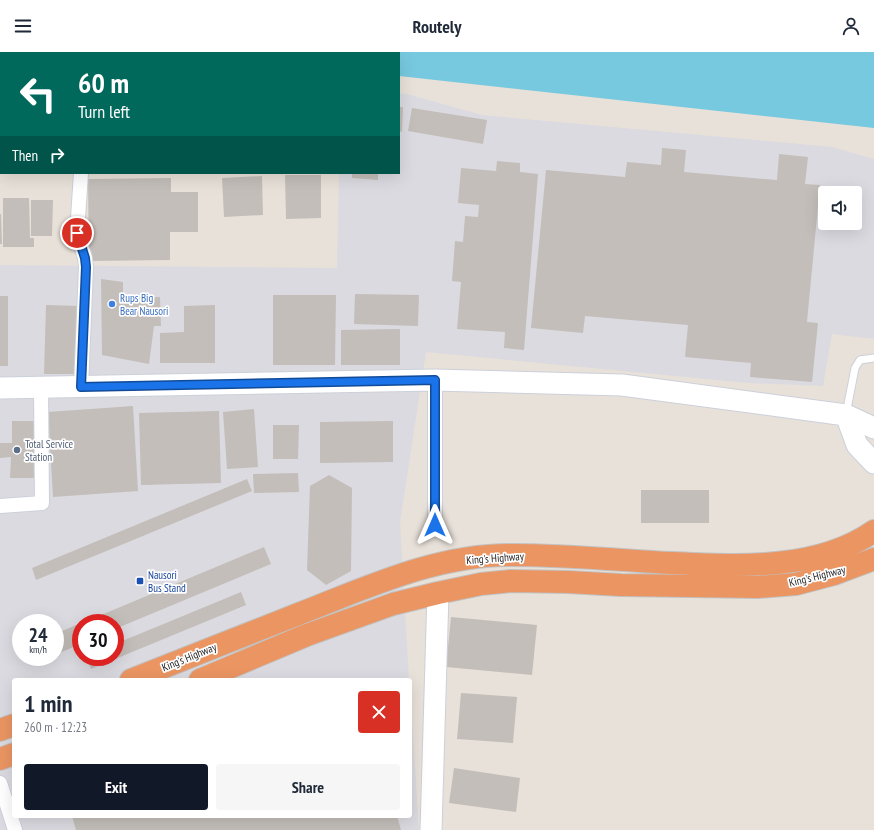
<!DOCTYPE html>
<meta charset="utf-8">
<style>
:root{--surface:#fff;--page:#f6f6f7;--text:#1f2937;--muted:#747a83;--accent:#111827}
body{margin:0;font-family:"PT Sans Narrow",sans-serif;background:var(--page);color:var(--text);height:100vh;display:flex;flex-direction:column;font-size:15px;white-space:nowrap}
*{box-sizing:border-box;margin:0}
p{font-size:13px;color:var(--muted)}
.icon{flex:none;width:22px;height:22px;fill:none;stroke:currentColor;stroke-width:2;stroke-linecap:round;stroke-linejoin:round}
.map{position:relative;flex:1;overflow:hidden}
.side{position:absolute;left:12px;top:626px;width:400px;height:140px;display:flex;flex-direction:column;background:var(--surface);border-radius:4px;box-shadow:0 4px 16px #0002}
.side>*{flex:none}
.hud{position:absolute;left:0px;top:0px;width:400px;height:122px;box-shadow:0 4px 16px #0002;background:#00695c;color:#fff;overflow:hidden}
.tools{position:absolute;left:818px;top:134px;display:grid;gap:8px}
.tools a{display:grid;place-items:center;width:44px;height:44px;border-radius:4px;background:var(--surface);box-shadow:0 4px 16px #0002;font-size:20px}
.speed{position:absolute;left:12px;top:562px;display:flex;gap:8px;font-size:20px;font-weight:700;text-align:center}
.speed>*{display:grid;place-content:center;width:52px;height:52px;border-radius:50%;background:var(--surface);box-shadow:0 4px 16px #0002;line-height:1}
.speed small{font-size:10px;font-weight:400}
.speed .limit{border:6px solid #d22;background:#fff;color:#111}
.pin{position:absolute;display:grid;place-items:center;width:34px;height:34px;color:#fff;margin:-17px;border:2px solid #fff;border-radius:50%;box-shadow:0 1px 4px #0007}
.me{position:absolute;width:44px;margin:-22px;rotate:0deg;stroke-linejoin:round;filter:drop-shadow(0 0 3px #0008)}
.turn{display:flex;align-items:center;gap:14px;height:84px;padding:0 12px;font-size:18px}
.turn .icon{width:52px;height:52px;stroke-width:2.5}
.turn b{display:block;font-size:28px;line-height:34px}
.then{display:flex;align-items:center;height:38px;padding:0 12px;background:#0003;gap:8px;font-size:15px}
.round{display:grid;place-items:center;flex:none;width:42px;height:42px;border-radius:4px;background:var(--page)}
.overview{display:flex;align-items:center;justify-content:space-between;height:68px;padding:0 12px}
h1{font-size:24px;font-weight:600;line-height:30px}
.primary-button{display:flex;gap:8px;margin-top:auto;padding:8px 12px}
.primary-button a{flex:1;height:46px;border-radius:4px;background:var(--accent);color:#fff;font-size:16px;font-weight:600;line-height:46px;text-align:center}
.primary-button a+a{background:var(--page);color:var(--text)}
header{display:flex;justify-content:space-between;align-items:center;height:52px;padding:0 12px;background:var(--surface);font-size:18px;font-weight:600}
.map>svg:first-child{display:block}
.industrial{fill:#dbdae0;fill-rule:evenodd}
.water{fill:#77c9df}
.building{fill:#c3beb9}
.lines{fill:none;stroke-linecap:round;stroke-linejoin:round}
.lane-casing{stroke:#ccd0da;stroke-width:9}
.street-casing{stroke:#ccd0da;stroke-width:16}
.secondary-casing{stroke:#ccd0da;stroke-width:23}
.highway-casing{stroke:#c2c2c2;stroke-width:24}
.lane{stroke:#fff;stroke-width:7}
.street{stroke:#fff;stroke-width:14}
.secondary{stroke:#fff;stroke-width:21}
.highway{stroke:#ea9562;stroke-width:22}
.route-casing{stroke:#114b97;stroke-width:10}
.route{stroke:#1a73e8;stroke-width:7}
.shop-dot{fill:#3f7fe0;stroke:#fff;stroke-width:1.5}
.service-dot{fill:#5c6f8a;stroke:#fff;stroke-width:1.5}
.transit-dot{fill:#1a4fb4;stroke:#fff;stroke-width:1.5}
.labels{text-anchor:middle;dominant-baseline:central;stroke-width:3.5;stroke-linejoin:round;paint-order:stroke}
.shop-label{font-size:11px;fill:#366cbe;stroke:#fff;text-anchor:start}
.service-label{font-size:11px;fill:#4e5e75;stroke:#fff;text-anchor:start}
.street-label{font-size:11px;fill:#262626;stroke:#fff}
.transit-label{font-size:11px;fill:#164399;stroke:#fff;text-anchor:start}
</style>
<header><svg class="icon" aria-label="menu" viewBox="0 0 24 24"><path d="M4 6h16M4 12h16M4 18h16"/></svg>Routely<svg class="icon" aria-label="person" viewBox="0 0 24 24"><circle cx="12" cy="8" r="4"/><path d="M4 21q1-7 8-7t8 7"/></svg></header>
<div class="map">
<svg width="874" height="778" viewBox="0 0 874 778">
<rect width="100%" height="100%" fill="#e8e1d9"/>
<path class="industrial" d="M399,41l8,1 75,21 350,32 42,12v180l-42,-5 -9,52 -75,-3 -322,-31 -26,171 9,157h-395v136h396v-127l9,141h-419v-565l337,3 2,-95h60zM825,141h30v30h-30zM21,571h34v34h-34zM81,571h34v34h-34z"/>
<path class="water" d="M188,0h686v76l-475,-52v-23z"/>
<path class="building" d="M399,55h4l-1,25 -3,-1z
M412,56l75,12 -4,24 -75,-13z
M662,96l24,2 -2,22 93,8 2,-26 29,3 -3,27 15,1 -13,137 11,1 -6,59 -62,-5 1,-14 -66,-6 3,-32 -103,-9 -2,17 -52,-5 15,-158 79,7 2,-15 34,3z
M497,109l23,2v9l18,2 -14,176 -20,-2 1,-16 -48,-3 4,-47 -9,-1 3,-40 8,1 2,-26 13,1 1,-12 -21,-2 3,-35 35,3z
M352,121h26v7l-26,-2z
M285,123h36v43l-35,1z
M262,124l1,39 -39,2 -2,-39z
M171,126v14h27v40h-28v28l-81,1 -1,-82z
M3,146h26l1,40h4v9h-31z
M31,148h22l-1,36h-21z
M0,162h1l1,30h-2z
M101,227l22,3v16l37,-1 1,29h-7l-5,38 -47,-9z
M355,242l64,1 -1,31 -64,-2z
M273,243h63l-1,70h-62z
M0,244h8v70h-8z
M46,253l34,1 -3,68h-33z
M215,253v58h-55v-30l24,-1v-26z
M400,277v36h-59v-35z
M133,354l5,85 -85,6 -5,-85z
M254,357l4,58 -31,2 -4,-57z
M219,359l2,72 -80,2 -2,-72z
M12,369h23l-1,57h-24l1,-21 -11,1v-15h12z
M393,369v41l-73,1v-41z
M273,373h26l-1,34h-25z
M298,421l1,19 -45,1 -1,-19z
M329,423l23,13 -1,83 -25,14 -19,-15 3,-84z
M247,427l5,12 -216,89 -4,-12z
M641,438h68v33h-68z
M264,495l7,17 -156,65v-6h-33z
M241,540l5,13 -155,64 -5,-12h29v-13z
M451,565l86,8 -5,50 -86,-8z
M81,571v21l-22,9 -4,-10v-9z
M461,641l56,4 -4,46 -56,-4z
M454,716l66,10 -4,34 -67,-9z
M72,764h325l4,14h-325z"/>
<g class="lines">
<g class="lane-casing">
<path id="lane" d="M846,362l9,-46 5,-8 14,-2"/>
</g>
<g class="street-casing">
<path id="street" d="M81,121l-4,60 8,25 1,9 -5,120
M435,328v145
M0,454l42,-3 -1,-115
M0,731l15,47"/>
</g>
<g class="secondary-casing">
<path id="secondary" d="M0,336l435,-8 187,5 224,30 28,13
M846,363l11,30 17,18
M431,778l7,-237"/>
</g>
<g class="highway-casing">
<path id="highway" d="M131,628c57,-22 113,-45 170,-67 67,-26 137,-59 211,-58 53,0 106,5 159,8 66,3 146,8 203,-32
M200,628l107,-45 86,-31 45,-11 43,-9 30,-3 57,1 53,3 137,2 38,-3 38,-10 40,-15
M0,678l14,-5
M0,707l14,-5"/>
</g>
<use href="#lane" class="lane"/>
<use href="#street" class="street"/>
<use href="#secondary" class="secondary"/>
<use href="#highway" class="highway"/>
</g>
<g class="lines">
<g class="route-casing">
<path id="route" d="M77,181l8,25 1,9 -5,120 354,-7v145"/>
</g>
<use href="#route" class="route"/>
</g>
<circle class="shop-dot" cx="112" cy="252" r="4"/>
<circle class="service-dot" cx="17" cy="398" r="4"/>
<rect class="transit-dot" x="136" y="525" width="8" height="8" rx="2"/>
<g class="labels">
<g class="shop-label">
<text x="120" y="246">Rups Big<tspan x="120" dy="13">Bear Nausori</tspan></text>
</g>
<g class="service-label">
<text x="25" y="392">Total Service<tspan x="25" dy="13">Station</tspan></text>
</g>
<g class="street-label">
<text transform="translate(495 506) rotate(-4)">King's Highway</text>
<text transform="translate(817 524) rotate(-14)">King's Highway</text>
<text transform="translate(189 605) rotate(-22)">King's Highway</text>
</g>
<g class="transit-label">
<text x="148" y="523">Nausori<tspan x="148" dy="13">Bus Stand</tspan></text>
</g>
</g>
</svg>
<div class="tools">
<a><svg class="icon" aria-label="sound" viewBox="0 0 24 24"><path d="M4 9h4l5-4v14l-5-4H4zM17 9q2 3 0 6"/></svg></a>
</div>
<div class="speed"><div>24<small>km/h</small></div><div class="limit">30</div></div>
<div class="pin" style="left:77px;top:181px;background:#d93025"><svg class="icon" aria-label="arrive" viewBox="0 0 24 24"><path d="M6 21V4h12l-3 4 3 4H6"/></svg></div>
<svg class="me" style="left:435px;top:473px" viewBox="-20 -20 40 40"><path d="M0-17L14 15 0 8-14 15z" fill="#1a73e8" stroke="#fff" stroke-width="4"/></svg>
<div class="hud">
<div class="turn"><svg class="icon" aria-label="left" viewBox="0 0 24 24"><path d="M17 20v-9H6M10 6l-5 5 5 5"/></svg><div><b>60 m</b>Turn left</div></div>
<div class="then">Then<svg class="icon" aria-label="right" viewBox="0 0 24 24"><path d="M7 20v-9h11M14 6l5 5-5 5"/></svg></div>
</div>
<section class="side">
<div class="overview"><div><h1>1 min</h1><p>260 m · 12:23</p></div><a class="round" style="background:#d93025;color:#fff"><svg class="icon" aria-label="close" viewBox="0 0 24 24"><path d="M6 6l12 12M18 6L6 18"/></svg></a></div>
<div class="primary-button"><a>Exit</a><a>Share</a></div>
</section>
</div>
